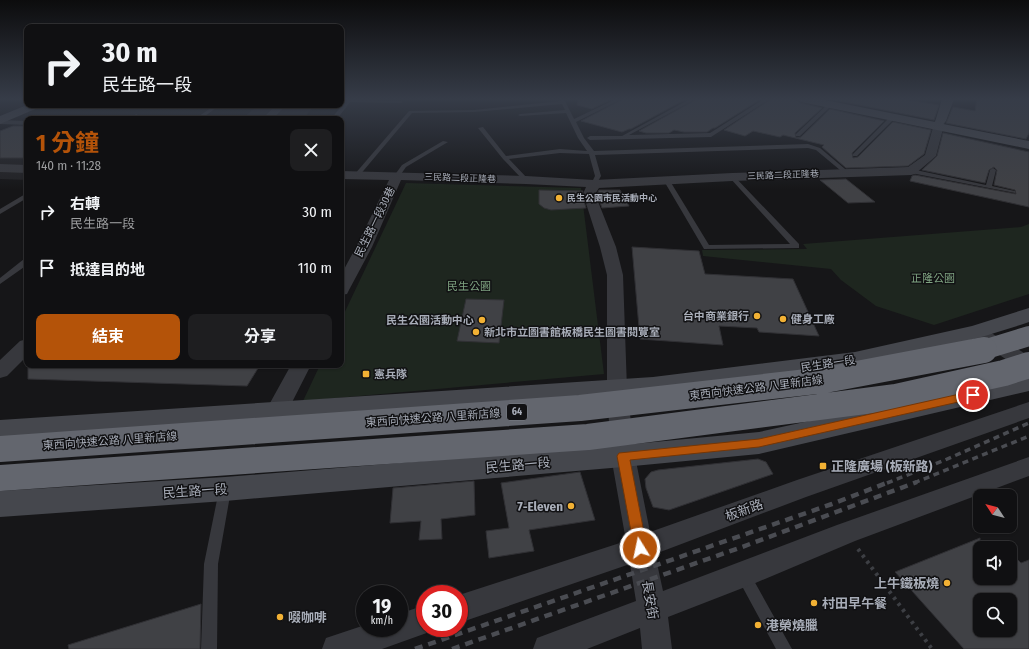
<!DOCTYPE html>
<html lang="zh-TW">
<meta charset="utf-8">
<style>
:root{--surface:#101012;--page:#1e1e20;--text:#f1f3f6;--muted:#9c9d9f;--line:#303032;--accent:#b45309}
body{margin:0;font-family:"Fira Sans Condensed","Noto Sans TC",sans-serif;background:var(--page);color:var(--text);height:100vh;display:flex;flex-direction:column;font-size:15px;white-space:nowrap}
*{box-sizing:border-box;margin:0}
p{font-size:13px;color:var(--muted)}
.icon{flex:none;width:22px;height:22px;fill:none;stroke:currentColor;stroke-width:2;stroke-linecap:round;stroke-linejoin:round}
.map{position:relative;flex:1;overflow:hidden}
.drawer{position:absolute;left:24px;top:116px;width:320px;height:252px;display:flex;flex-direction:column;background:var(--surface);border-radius:8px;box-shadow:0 1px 3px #0004,0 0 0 1px var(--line)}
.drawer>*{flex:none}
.top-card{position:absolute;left:24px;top:24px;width:320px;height:84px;border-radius:8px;box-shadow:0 1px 3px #0004,0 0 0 1px var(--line);background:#101012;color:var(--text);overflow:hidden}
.needle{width:26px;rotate:306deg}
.tools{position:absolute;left:973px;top:489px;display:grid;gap:8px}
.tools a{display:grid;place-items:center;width:44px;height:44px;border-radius:8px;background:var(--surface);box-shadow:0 1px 3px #0004,0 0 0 1px var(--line);font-size:20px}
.speed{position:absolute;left:356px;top:585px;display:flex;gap:8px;font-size:20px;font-weight:700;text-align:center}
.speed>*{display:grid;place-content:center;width:52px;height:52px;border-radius:50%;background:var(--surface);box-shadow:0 1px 3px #0004,0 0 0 1px var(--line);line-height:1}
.speed small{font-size:10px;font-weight:400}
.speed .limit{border:6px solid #d22;background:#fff;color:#111}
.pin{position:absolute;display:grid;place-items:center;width:34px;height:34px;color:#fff;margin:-17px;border:2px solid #fff;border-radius:50%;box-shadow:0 1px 4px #0007}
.me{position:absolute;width:44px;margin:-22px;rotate:350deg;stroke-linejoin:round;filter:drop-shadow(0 0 3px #0008)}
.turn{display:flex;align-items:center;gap:14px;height:84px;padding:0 12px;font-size:18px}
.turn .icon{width:52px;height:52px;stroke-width:2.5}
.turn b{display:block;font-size:28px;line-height:34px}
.round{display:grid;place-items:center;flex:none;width:42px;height:42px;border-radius:8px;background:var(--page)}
.headline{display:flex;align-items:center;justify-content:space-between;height:68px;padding:0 12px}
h1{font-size:24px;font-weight:700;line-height:30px;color:var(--accent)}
.cta{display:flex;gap:8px;margin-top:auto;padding:8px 12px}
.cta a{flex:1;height:46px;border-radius:8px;background:var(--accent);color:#fff;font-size:16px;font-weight:700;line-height:46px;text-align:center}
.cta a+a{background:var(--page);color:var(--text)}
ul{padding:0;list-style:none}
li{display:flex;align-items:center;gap:12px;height:56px;padding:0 12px}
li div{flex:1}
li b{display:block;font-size:15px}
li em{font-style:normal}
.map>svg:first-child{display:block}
.built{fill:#222225}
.green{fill:#1e261f}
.building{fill:#404145;stroke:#303034;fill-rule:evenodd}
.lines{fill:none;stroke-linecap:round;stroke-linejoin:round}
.path{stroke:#3d3f44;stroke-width:4;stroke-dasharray:3 4.5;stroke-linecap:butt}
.lane{fill:#37383d;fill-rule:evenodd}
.street{fill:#37383d;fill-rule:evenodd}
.secondary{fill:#45474d;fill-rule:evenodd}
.rail-far1{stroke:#4a4c52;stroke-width:3.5;stroke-dasharray:6 4.5;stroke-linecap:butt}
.rail{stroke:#4a4c52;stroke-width:4.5;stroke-dasharray:8 6;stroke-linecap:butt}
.highway-bridge-far1{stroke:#63666e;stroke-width:20}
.highway-bridge{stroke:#63666e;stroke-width:26}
.route{fill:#b45309;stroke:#753606}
.poi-dot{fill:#f2b134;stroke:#111113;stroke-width:1.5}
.labels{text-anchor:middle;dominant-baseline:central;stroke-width:3;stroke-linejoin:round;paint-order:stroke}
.far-street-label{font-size:9px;fill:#a8adb8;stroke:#111113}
.far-poi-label{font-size:9px;font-weight:bold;fill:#a8adb8;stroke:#111113;text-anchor:start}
.shield{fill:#111113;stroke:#7b7e86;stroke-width:1}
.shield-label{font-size:10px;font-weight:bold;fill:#a8adb8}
.street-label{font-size:11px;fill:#a8adb8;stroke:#111113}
.park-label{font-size:11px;fill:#7fa381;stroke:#111113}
.poi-label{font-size:11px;font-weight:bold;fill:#a8adb8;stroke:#111113;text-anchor:start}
.near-street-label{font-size:13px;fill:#a8adb8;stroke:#111113}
.near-poi-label{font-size:13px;font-weight:bold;fill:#a8adb8;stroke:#111113;text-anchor:start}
</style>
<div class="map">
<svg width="1029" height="649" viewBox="0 0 1029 649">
<rect width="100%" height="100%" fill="#161618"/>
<path class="built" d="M258,105h57l-12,14h-61z
M0,150l27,1v29l-27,-1z"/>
<path class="green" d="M406,183l175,5 23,186 -301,27 17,-36h21v-45z
M1029,224v70l-95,31 -58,-19 -35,-26 -10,-11 -128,-13 -1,-6 105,-1 -4,-5 218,-17z"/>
<path class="building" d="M578,99h34l-20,10 -15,-4z
M623,99h63l-55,30h-2l-7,3 -41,-11z
M697,99h64l-46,29h-2l-6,4h-23l-10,-2 -5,3h-23l-7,-2z
M771,99h23l7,4 21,5 -27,25 1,5 5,-1 29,-28 54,12 -32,32 1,5 5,-1 35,-35 38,8 -7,24 -16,12 -62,2 -24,-21 2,-2 -41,-10 -3,2 -27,-6 -8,5 -21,-6z
M829,99h73l37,6 -5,15z
M977,99h52v34l-3,6 -80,-16 7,-16 22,4z
M13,126h14v32h-27v-27z
M943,133l86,19v55l-119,-26 2,-5 3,-1 101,19 -1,-4 -21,-5 3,-15 -3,-3 -5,3 -4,13 -63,-13 15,-14z
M846,179l29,23 -27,1 -28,-23z
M539,190l44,1 -1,3 4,14 -35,2 -7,-2 -5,-4z
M599,190h21l9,16 -27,2 -5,-14z
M632,247l67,4 6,23 88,5 26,57 -60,-4 -2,-4 -38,-2 4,19 -83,-6z
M466,299l38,1 -5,43 -42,-2z
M28,365h232l-13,21 -219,-7z
M758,459l8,3 7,12 -104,36 -16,-3 -7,-19 -1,-9 6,-7 7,-2z
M580,472l15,48 -66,10 5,21 -45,7 -3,-27 23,-3 -8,-45z
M474,481l1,34 -34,4 1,20 -23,1 2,-19 -31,2 3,-35z
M980,538v40h30v-26l11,11 8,-3v89h-65l-69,-77zM980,600h30v30h-30z
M201,604l-1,45h-131l-1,-4z"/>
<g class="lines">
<path class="path" d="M858,549l74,100"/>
<path class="lane" d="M347,99l54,2 2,1 -2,1 -51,-1 -13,17h-6z
M560,99h4l10,20 42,-20h6l-46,23 8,16 10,13 214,-7 12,4 31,26 -5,1 -30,-25 -8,-2 -213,7 6,21 -5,9 -2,1 -3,-2 4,-8 -6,-22 -29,-1 -51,6 19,20v2h-4l-21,-22 -25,-31 5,-1 23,29 54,-7 27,2 -9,-13 -12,-25 -46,3 -2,-1 2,-1 45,-4 -3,-6 -88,8 -62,1 -53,63 -5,-1 55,-64 65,-1 87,-9z
M690,99h6l-67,36 81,-2 54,-34h6l-59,38 -121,3 -3,-2 3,-2h32z
M828,104l4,1 -32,31h-4v-2z
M215,105h5l-19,14h-6z
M136,114l3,2 -1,3h-6z
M891,116l5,1 -39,39h-4v-2z
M0,120l27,1v4l-27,-1z
M443,141l5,1 -42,25 -7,10h-4l-1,-1 8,-11z
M993,168l3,2 -4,16 23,5v2l-104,-20 -3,-2 3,-2 75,16 4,-15z
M732,175l2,1 65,68v4l-95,1 -40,-68 1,-1 5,1 39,64 81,-1 -60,-66v-2z
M27,193v5l-27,16v-5z
M24,259h3v6l-27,19v-6z
M225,485l4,1 2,4 -13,74 -1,85h-16l3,-85 15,-74 2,-4z
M743,568l5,2 44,79h-16l-40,-74 2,-5z"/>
<path class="street" d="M276,105h10l-13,14h-11z
M940,118l5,3 -9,35 -21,18 -4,1 -179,6 -133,7 -4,6 21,53 7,28 4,114 8,67 15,76 147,-52 232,-78v16l-223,79 -151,57 8,37 174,-66 192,-68v19l-174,65 -102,43 -85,33 4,32h-30l-2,-21 -53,21h-54l4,-11 99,-37 -6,-37 -171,59v-28l167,-54 -15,-85 -4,-67v-114l-7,-28 -17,-53 3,-7 -60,-3 -125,-4 -29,67 -23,43 -2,4 -6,1v-20l15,-28 33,-67 -48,-1v-8l185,5 68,4 138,-7 176,-6 17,-12 10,-34z
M0,164l27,1v8l-27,-1z
M977,326l6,2 46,28v16l-7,-2 -51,-34 -3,-4 3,-4z
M27,339v17l-20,20 -7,2v-18l20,-19z
M291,365h20l-27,53 -8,2 -8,-2 -3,-6z
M425,605v23h11l-1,2 -53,19h-60l4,-11 39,-13v3h34v-14z"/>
<path class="secondary" d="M795,99h25l115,23 7,-23h12l-8,22 -3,3 86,17v8l-228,-47z
M27,105h15l-2,2 -40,17v-8z
M1029,308v14c-178,60 -364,72 -550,85 -160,11 -319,22 -479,33v-20l653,-43 202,-25 117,-26z
M1029,373v18l-270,63 -136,13 -398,34 -225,16v-26l225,-14 398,-32 136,-13z"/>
<path class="rail-far1" d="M887,483l58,-23 84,-37
M914,483l115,-47"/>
<path class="rail" d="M415,649l417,-145 57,-22
M452,649l290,-102 175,-65"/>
<path class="highway-bridge-far1" d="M980,351l49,-15"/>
<path class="highway-bridge" d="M0,449l580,-41 245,-28 159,-30
M0,478l588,-41 308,-40 108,-24 25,-8"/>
</g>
<linearGradient id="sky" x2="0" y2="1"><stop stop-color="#0c0c0d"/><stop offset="0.52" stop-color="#363c48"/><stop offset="1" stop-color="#363c48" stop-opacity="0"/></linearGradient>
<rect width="1029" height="190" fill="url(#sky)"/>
<path class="route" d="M973,391l3,1 2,3 -2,3 -217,49 -129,13 17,88 -2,5 -5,1 -5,-1 -18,-97 2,-3 140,-14z"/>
<g class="poi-dot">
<circle cx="559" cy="198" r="4"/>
<circle cx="757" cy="316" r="4"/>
<circle cx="783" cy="319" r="4"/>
<circle cx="482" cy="320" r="4"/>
<circle cx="476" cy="332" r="4"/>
<rect x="362" y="370" width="8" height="8" rx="2"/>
<rect x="819" y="462" width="8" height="8" rx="2"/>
<circle cx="571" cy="506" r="4"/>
<circle cx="947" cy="583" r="4"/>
<circle cx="814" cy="603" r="4"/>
<circle cx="280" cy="617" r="4"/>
<circle cx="758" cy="625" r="4"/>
</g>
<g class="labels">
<g class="far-street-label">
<text transform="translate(783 175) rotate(-2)">三民路二段正隆巷</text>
<text transform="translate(460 178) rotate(2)">三民路二段正隆巷</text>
</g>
<g class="far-poi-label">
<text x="567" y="198">民生公園市民活動中心</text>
</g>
<rect class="shield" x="507" y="404" width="20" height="16" rx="3"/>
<g class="shield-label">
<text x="517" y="412">64</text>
</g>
<g class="street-label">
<text transform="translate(375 222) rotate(-64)">民生路一段30巷</text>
<text transform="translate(828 364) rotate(-9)">民生路一段</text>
<text transform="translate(756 388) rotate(-7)">東西向快速公路 八里新店線</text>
<text transform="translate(433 418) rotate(-4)">東西向快速公路 八里新店線</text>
<text transform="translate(110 441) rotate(-4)">東西向快速公路 八里新店線</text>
</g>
<g class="park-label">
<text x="933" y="278">正隆公園</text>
<text x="469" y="286">民生公園</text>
</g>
<g class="poi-label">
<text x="749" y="316" text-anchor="end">台中商業銀行</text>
<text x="791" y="319">健身工廠</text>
<text x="474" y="320" text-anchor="end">民生公園活動中心</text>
<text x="484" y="332">新北市立圖書館板橋民生圖書閱覽室</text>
<text x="374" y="374">憲兵隊</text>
</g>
<g class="near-street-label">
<text transform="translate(518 465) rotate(-5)">民生路一段</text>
<text transform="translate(195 491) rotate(-4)">民生路一段</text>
<text transform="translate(744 510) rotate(-20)">板新路</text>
<text transform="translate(650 600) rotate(80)">長安街</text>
</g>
<g class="near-poi-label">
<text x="831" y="466">正隆廣場 (板新路)</text>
<text x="563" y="506" text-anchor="end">7-Eleven</text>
<text x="939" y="583" text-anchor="end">上牛鐵板燒</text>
<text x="822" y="603">村田早午餐</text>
<text x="288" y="617">啜咖啡</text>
<text x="766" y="625">港榮燒臘</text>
</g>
</g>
</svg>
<div class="tools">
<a><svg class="needle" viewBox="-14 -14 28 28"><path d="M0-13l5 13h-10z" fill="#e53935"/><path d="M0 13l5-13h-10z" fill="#9c9d9f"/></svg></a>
<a><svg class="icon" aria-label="sound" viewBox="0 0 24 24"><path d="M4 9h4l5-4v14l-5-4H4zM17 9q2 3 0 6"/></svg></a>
<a><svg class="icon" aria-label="search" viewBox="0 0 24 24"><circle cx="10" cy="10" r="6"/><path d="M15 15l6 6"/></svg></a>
</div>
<div class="speed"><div>19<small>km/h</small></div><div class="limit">30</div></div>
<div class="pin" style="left:973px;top:395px;background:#d93025"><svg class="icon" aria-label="arrive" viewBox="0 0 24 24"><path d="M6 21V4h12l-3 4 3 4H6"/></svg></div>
<svg class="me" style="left:640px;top:548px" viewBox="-20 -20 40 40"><circle r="17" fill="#b45309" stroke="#fff" stroke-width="3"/><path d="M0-11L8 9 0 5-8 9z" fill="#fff"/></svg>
<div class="top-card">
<div class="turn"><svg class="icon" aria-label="right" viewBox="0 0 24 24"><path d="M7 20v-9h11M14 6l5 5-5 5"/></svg><div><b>30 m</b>民生路一段</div></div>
</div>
<section class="drawer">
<div class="headline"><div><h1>1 分鐘</h1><p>140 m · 11:28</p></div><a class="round"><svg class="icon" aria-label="close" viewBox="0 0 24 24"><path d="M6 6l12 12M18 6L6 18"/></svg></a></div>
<ul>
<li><svg class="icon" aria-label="right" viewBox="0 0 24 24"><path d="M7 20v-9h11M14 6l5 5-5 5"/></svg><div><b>右轉</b><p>民生路一段</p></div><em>30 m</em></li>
<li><svg class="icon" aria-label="arrive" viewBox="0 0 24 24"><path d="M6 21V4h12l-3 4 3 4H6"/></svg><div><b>抵達目的地</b></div><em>110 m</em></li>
</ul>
<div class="cta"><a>結束</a><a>分享</a></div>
</section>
</div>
